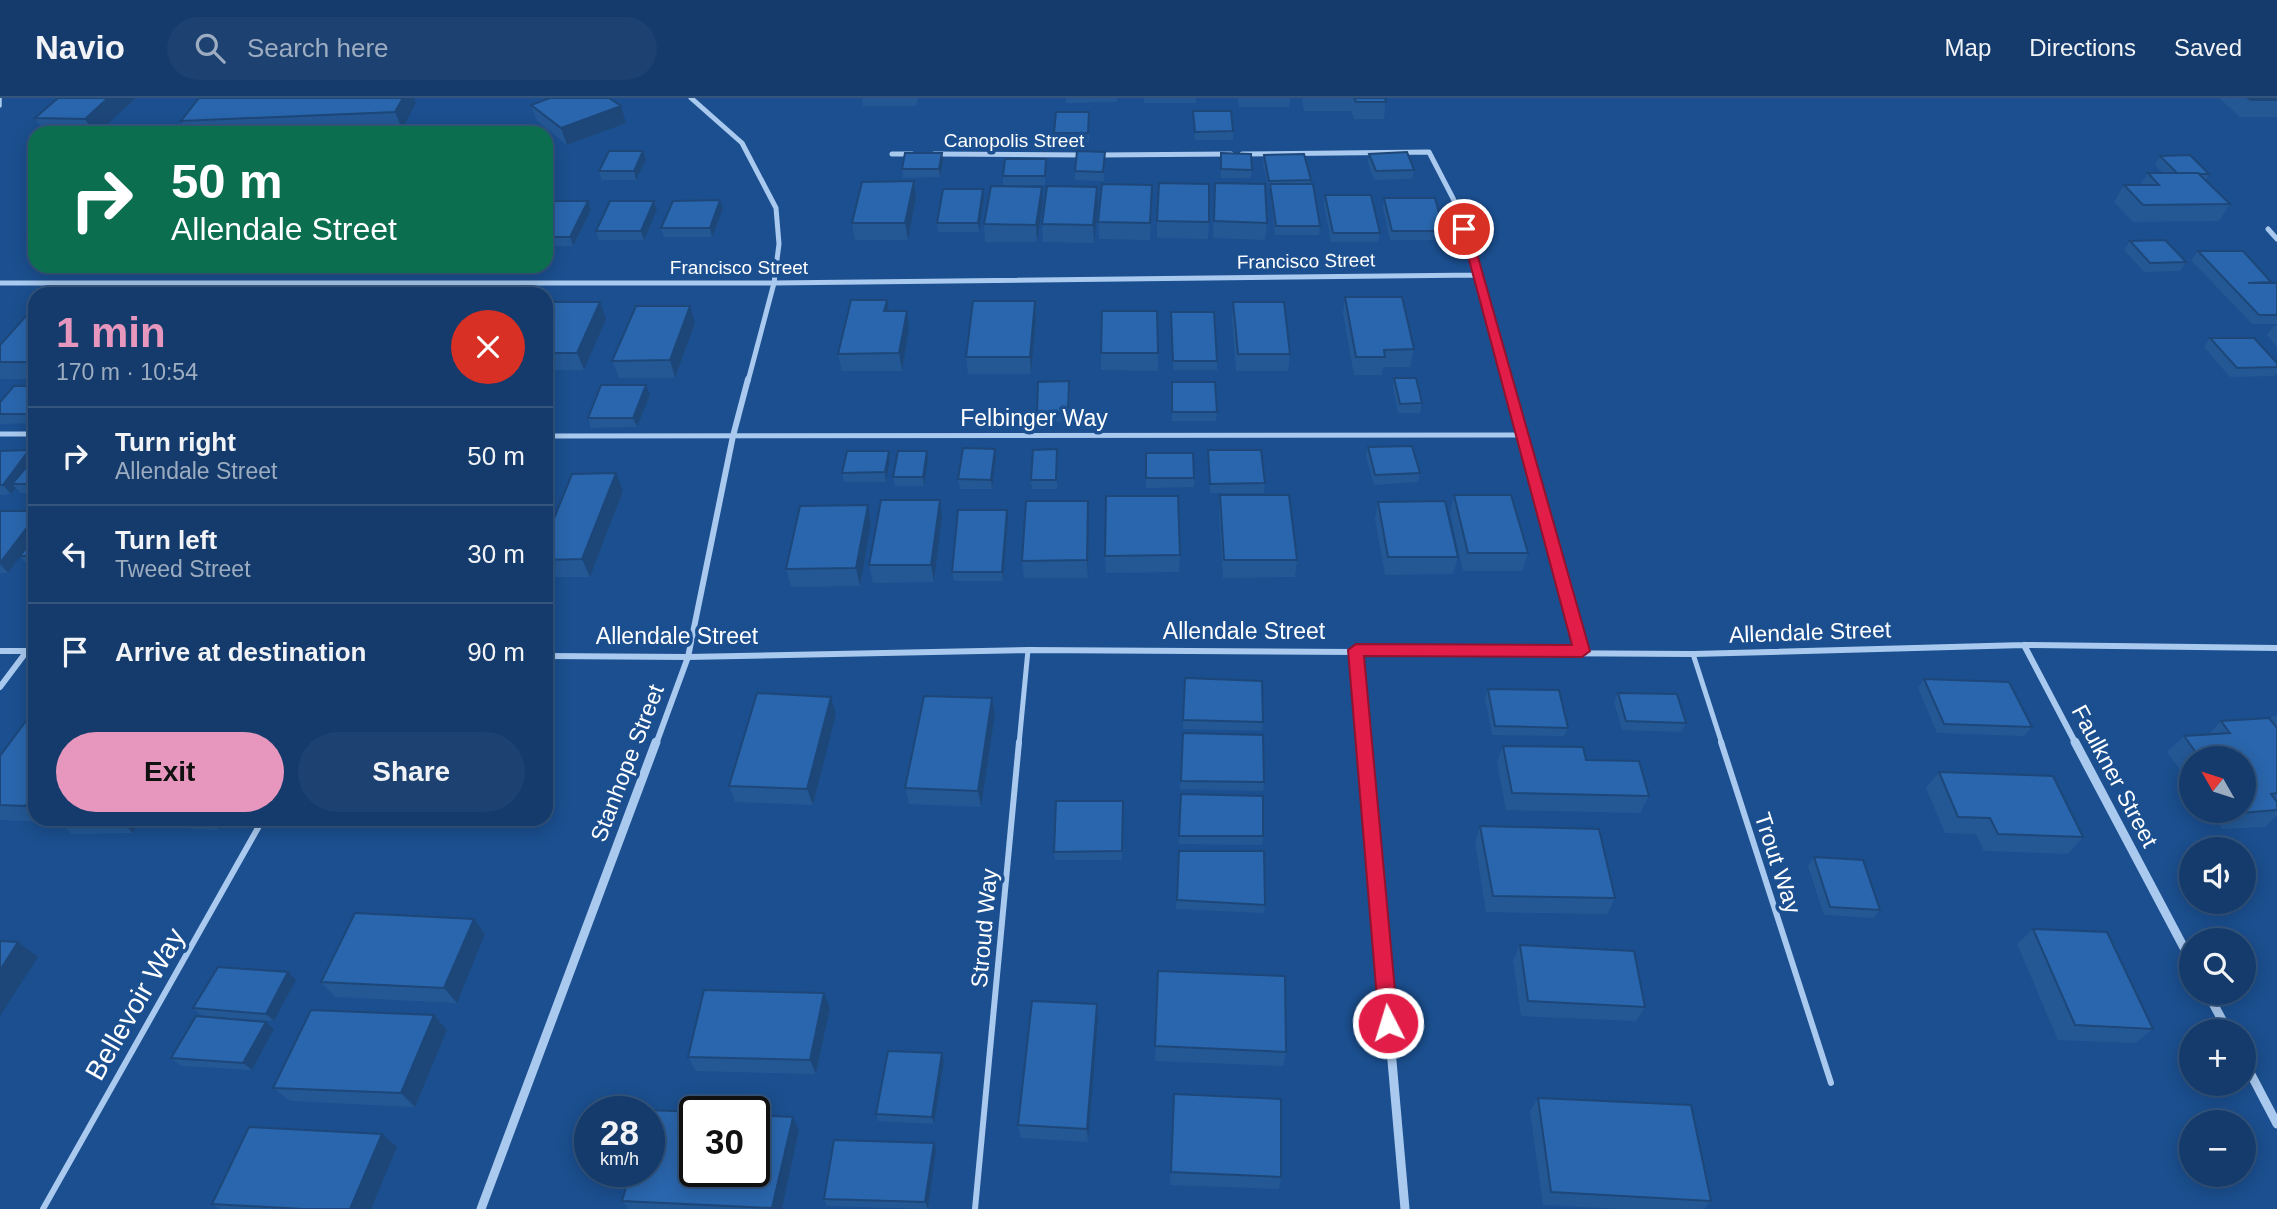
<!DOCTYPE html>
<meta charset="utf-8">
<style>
:root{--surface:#143b6b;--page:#1d4271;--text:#f1f3f6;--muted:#9dadc1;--line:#33557e;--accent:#e797bd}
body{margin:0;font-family:Arial,sans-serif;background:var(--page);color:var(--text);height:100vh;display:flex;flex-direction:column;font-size:26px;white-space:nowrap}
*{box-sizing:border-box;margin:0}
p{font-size:23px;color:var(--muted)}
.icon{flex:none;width:38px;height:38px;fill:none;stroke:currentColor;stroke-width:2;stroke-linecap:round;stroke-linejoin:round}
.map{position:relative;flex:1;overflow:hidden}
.side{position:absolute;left:28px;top:189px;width:525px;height:539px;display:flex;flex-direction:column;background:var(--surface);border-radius:21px;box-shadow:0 4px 18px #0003,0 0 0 2px var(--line)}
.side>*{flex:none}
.banner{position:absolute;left:28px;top:28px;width:525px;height:147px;border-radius:21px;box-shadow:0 4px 18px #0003,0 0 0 2px var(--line);background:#0b6e4f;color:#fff;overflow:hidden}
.needle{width:46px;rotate:309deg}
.tools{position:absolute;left:2179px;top:648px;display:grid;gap:14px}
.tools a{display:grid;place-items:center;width:77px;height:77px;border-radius:50%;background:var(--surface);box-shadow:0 4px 18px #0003,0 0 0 2px var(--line);font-size:35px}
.speed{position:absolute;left:574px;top:998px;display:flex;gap:14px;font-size:35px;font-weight:700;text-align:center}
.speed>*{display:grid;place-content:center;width:91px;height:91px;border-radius:50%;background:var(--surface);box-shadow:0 4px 18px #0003,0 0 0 2px var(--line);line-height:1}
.speed small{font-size:18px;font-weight:400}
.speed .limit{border:4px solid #111;border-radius:10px;background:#fff;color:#111}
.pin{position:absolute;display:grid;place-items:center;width:60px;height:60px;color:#fff;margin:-30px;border:4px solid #fff;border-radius:50%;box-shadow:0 2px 7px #0007}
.me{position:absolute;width:77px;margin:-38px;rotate:355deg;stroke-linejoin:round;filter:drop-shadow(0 0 5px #0008)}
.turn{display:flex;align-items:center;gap:24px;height:147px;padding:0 28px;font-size:32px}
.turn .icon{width:91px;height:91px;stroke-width:2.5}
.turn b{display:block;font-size:49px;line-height:60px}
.round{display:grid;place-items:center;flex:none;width:74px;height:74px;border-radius:37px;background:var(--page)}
.headline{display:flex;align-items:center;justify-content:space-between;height:119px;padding:0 28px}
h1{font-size:42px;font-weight:700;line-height:52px;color:var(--accent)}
.cta{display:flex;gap:14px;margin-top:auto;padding:14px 28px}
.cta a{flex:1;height:80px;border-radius:42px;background:var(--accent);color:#111;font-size:28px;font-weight:700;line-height:80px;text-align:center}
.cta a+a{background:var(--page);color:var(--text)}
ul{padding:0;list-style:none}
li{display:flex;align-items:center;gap:21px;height:98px;padding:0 28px;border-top:2px solid var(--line)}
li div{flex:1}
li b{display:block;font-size:26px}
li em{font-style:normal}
header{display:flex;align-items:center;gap:42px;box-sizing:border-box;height:98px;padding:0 35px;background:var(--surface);border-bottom:2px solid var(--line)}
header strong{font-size:33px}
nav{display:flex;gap:38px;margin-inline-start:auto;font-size:24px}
.search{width:490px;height:63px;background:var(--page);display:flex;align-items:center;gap:18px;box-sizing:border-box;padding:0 24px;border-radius:38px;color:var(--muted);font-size:26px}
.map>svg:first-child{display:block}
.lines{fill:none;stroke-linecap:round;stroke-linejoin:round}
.service-far2{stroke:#a9c9ee;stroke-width:3.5}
.service-far1{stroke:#a9c9ee;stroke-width:5}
.service{stroke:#a9c9ee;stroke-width:6}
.minor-far2{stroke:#a9c9ee;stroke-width:5}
.minor-far1{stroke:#a9c9ee;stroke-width:6}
.minor{stroke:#a9c9ee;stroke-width:9}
.wall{fill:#245895}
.shaded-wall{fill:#1d4779}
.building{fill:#2a66ad;stroke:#1d4779;stroke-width:2}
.route{fill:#e11d48;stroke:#92132f;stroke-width:2}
.labels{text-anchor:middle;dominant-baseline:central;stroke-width:7;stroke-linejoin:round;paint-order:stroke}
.far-street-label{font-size:19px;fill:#fff;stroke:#1b4f8f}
.street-label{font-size:23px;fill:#fff;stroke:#1b4f8f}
.near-street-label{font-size:28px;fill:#fff;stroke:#1b4f8f}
</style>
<header>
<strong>Navio</strong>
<div class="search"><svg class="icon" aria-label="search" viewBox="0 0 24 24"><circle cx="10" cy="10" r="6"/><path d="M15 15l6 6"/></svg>Search here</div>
<nav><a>Map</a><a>Directions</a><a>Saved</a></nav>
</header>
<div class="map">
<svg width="2277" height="1111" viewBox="0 0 2277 1111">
<rect width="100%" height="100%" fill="#1b4f8f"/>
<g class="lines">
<path class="service-far2" d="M0,0v8"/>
<path class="service-far1" d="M0,336h35
M546,338l975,-1
M1693,556l29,90
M1019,646l9,-94"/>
<path class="service" d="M1721,644l110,341
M43,1111l220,-390
M975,1111l44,-467"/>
<path class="minor-far2" d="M691,0l51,45 34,65 3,36 -5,39 -26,98
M892,56h20
M934,56l150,1
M1242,56l187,-2 28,54 49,175
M1099,57l132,-1
M2268,131l9,10
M0,185h774l704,-8"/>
<path class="minor-far1" d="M1506,281l76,272
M2024,547l52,99
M1356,552l8,94
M0,553h35
M546,558l142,1 340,-7 665,4 331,-9 253,3
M0,589l27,-36
M656,646l32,-87 45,-221 15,-57"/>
<path class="minor" d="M1364,644l41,467
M2075,644l116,219
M2207,894l21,39
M2244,963l33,63
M481,1111l175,-467"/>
</g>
<path class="wall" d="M58,0h78l-38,35h-53l-10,-15z
M862,0h56l-2,8h-53z
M1066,0h51v4l-51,1z
M1144,0h52v5h-52z
M1238,0h52l-1,9h-50z
M1302,0h84l-2,21h-30l-3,-8h-47z
M2219,0h58v19h-37z
M416,5l-14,26 -95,4h-119l-7,-12z
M531,7l95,18 -59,22 -30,-24z
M1193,13l40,20v9h-38z
M1089,14v30h-34l-1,-9z
M643,53l3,8 -10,21h-34l-3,-9z
M1105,54l-1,29 -29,-1v-9z
M1221,55l31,17 -1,8h-30z
M1369,56l45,16 -2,9 -38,1 -6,-17z
M1264,57l47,25 -1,4 10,42 -1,9h-44l-5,-46h-1l-6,-25z
M2160,58l49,18 -3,6 24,24 -11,17 -86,1 -19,-20 10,-17h16l8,-12h15l-8,-8z
M943,63l-3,16 -37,1 -1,-9z
M1046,70l-1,17h-42v-9z
M914,83l2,17 -8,42h-53l-3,-17z
M1215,85l52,40 -2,17 -52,-2z
M1325,97l55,38 -2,9h-47l-7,-38z
M984,100l-5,34h-41l-1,-9z
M1384,100l60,33 -2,9h-52l-7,-33z
M720,102l3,9 -11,28h-48l-3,-9z
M1152,104l-2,38 -51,-1 -1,-17z
M1043,105l-6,39h-52l-1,-18z
M1098,106l-4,39 -51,-1 -1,-18z
M546,107l45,5 -18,36h-27z
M657,112l-13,30h-45l-3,-9z
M1157,123l52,1 -1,17 -51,-1z
M35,130v17h-1l-7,-9z
M2130,143l56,21 -6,9 -36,1 -20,-22z
M2198,153l73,31 -1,1 7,1v40h-25l-61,-64z
M1345,199l69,52 -4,18h-27l-1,8h-28l-11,-61z
M1035,203l1,18 -5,55h-63l-2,-17z
M1233,204l57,52 -2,17h-52l-4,-52z
M546,207l60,14 -22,51h-38z
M35,208v73h-35v-34z
M690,208l5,17 -20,55h-56l-7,-17z
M889,213l20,17 -7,43h-60l-4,-17z
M1171,214l46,49v9h-44z
M2274,228h3v21l-10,-12z
M2210,240l67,25v9l-3,4 -44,1 -26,-30z
M1101,255h57v18l-57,-1z
M1394,280l28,25 -2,10h-22l-5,-26z
M1172,284l45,30 -1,9h-44z
M35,288v37l-35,1v-22z
M1070,292l-1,32h-31l-1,-9z
M650,297l-13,32 -46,1 -3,-10z
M1368,349l52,26 -2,9 -44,3 -8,-28z
M995,351l1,9 -4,31h-32l-2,-10z
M1057,351v40h-25l-1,-9z
M29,352l6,7v36h-15l-4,-5 -5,6 -11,1v-44z
M1208,352l57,33 -1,10h-54z
M889,353l1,9 -4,22h-42l-2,-9z
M1146,355l48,25v9l-48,1z
M928,362l-4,26h-29l-2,-9z
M623,393l-33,86h-44v-39z
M1220,397l77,65 -2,17 -72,1 -4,-65z
M1454,397l74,58 -6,18h-59l-13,-58z
M1378,404l80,55 -5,17 -68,1 -10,-56z
M868,407l3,18 -11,63 -69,1 -5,-18z
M0,413l35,26v36l-15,-17 -12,17h-8z
M942,419l-8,65 -61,1 -4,-18z
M1089,420l-1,60h-64l-2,-17z
M1008,421l-5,62h-49l-2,-9z
M1180,457l-1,17 -73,1 -1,-17z
M1185,580l78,44 -1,9 -79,-2z
M1924,581l108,48 -8,9 -87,-3 -19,-45z
M1488,591l80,39 -4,8 -72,-1 -7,-37z
M1618,595l68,30 -4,9 -60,-2 -8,-28z
M831,599l5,17 -23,91 -78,-3 -6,-16z
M35,611v110h11l-3,3 -43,-2v-64z
M995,617l-14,92 -72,-3 -4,-16z
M2273,618h4v100l-12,11 -43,2 -13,-19h35v-52h-53v27l-24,-33 17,-16 25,-2 12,-13 49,-2z
M1183,635l81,49 -1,9 -83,-2z
M1503,648l83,14 63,36 -9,17 -134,-3 -9,-48z
M1939,674l144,65 -15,17 -84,-3 -8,-17 -31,-1 -19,-45z
M1181,696l82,42 -1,9 -83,-1z
M1123,703l-1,59h-67l-1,-8z
M56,721h85l-8,14 -61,1z
M152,721h74l-7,11 -59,-3z
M1480,728l135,72 -8,16 -121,-2 -11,-70z
M1179,753l86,54 -1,8 -88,-4z
M1814,759l66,53 -7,8 -49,-3 -16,-49z
M474,821l11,15 -28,69 -122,-6 -14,-15z
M2033,831l120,100 -18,14 -77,-3 -41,-96z
M1520,847l125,62 -9,14 -115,-5 -8,-55z
M1158,873l128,81 -3,14 -128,-5z
M296,882l-22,41 -72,-5 -9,-8z
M824,895l6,15 -14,66 -120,-3 -8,-14z
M434,917l13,15 -32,77 -125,-6 -17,-13z
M1098,921l-10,123 -67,-4 -3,-13z
M266,924l8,7 -22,41 -71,-4 -10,-8z
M942,955l2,8 -10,63 -56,-3 -2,-7z
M1174,996l107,83 -2,12 -109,-4z
M1538,1000l173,103 -7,8h-80l-81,-4 -13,-94z
M799,1032l-17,79h-153l-7,-8z
M397,1049l-26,62h-152l-7,-5z
M936,1052l-8,59 -101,-3 -3,-7z"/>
<path class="shaded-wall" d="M108,0h28l-38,35h-4l-9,-14z
M403,0h11l2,5 -14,26 -7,-17z
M621,8l5,17 -59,22 -6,-17z
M643,53l3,8 -10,21 -2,-9z
M942,55l1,8 -3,16 -1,-8z
M914,83l2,17 -8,42 -3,-17z
M1042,89l1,16 -6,39 -1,-17z
M1097,89l1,17 -4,39 -1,-18z
M983,91l1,9 -5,34 -1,-9z
M720,102l3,9 -11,28 -2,-9z
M588,103l3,9 -18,36 -3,-9z
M654,103l3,9 -13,30 -3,-9z
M887,202l3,17 -6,-6z
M1035,203l1,18 -5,55 -1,-17z
M600,204l6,17 -22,51 -7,-17z
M690,208l5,17 -20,55 -5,-18z
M907,213l2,17 -7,43 -3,-18z
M646,287l4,10 -13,32 -4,-9z
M995,351l1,9 -4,31 -1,-9z
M29,352l6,7 -23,27 4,4 -5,6 -8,-9z
M889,353l1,9 -4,22 -1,-10z
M927,353l1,9 -4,26 -1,-9z
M616,375l7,18 -33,86 -8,-18z
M940,402l2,17 -8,65 -3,-17z
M1088,403l1,17 -1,60 -1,-18z
M868,407l3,18 -11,63 -4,-18z
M1007,412l1,9 -5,62 -1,-9z
M35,419v20l-27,36 -8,-9z
M831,599l5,17 -23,91 -6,-16z
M992,600l3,17 -14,92 -3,-16z
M35,694v23l-10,-9z
M119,721h22l-8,14z
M209,721h17l-7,11z
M474,821l11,15 -28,69 -13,-15z
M18,844l20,15 -38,59v-46z
M288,874l8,8 -22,41 -8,-7z
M824,895l6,15 -14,66 -6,-14z
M1097,906l1,15 -10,123 -1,-13z
M434,917l13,15 -32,77 -14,-14z
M266,924l8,7 -22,41 -9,-7z
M942,955l2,8 -10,63 -2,-7z
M793,1019l6,13 -17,79h-10z
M382,1036l15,13 -26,62h-21z
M934,1045l2,7 -8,59 -3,-7z"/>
<path class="building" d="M58,0h50l-23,21 -50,-1z
M199,0h204l-8,14 -214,9z
M550,0h59l12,8 -60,22 -30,-23z
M1354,0h31l1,4h-30z
M2248,0h29v2h-26z
M1193,13h38l2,20 -38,1z
M1056,14h33l-1,21h-34z
M609,53h34l-9,20h-35z
M1077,53l28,1 -2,20 -28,-1z
M1407,54l7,18 -38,1 -7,-17z
M905,55h37l-3,16h-37z
M1221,55l30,1 1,16 -31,-1z
M1304,56l7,26 -42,1 -5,-26z
M2190,57l19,19h-9l-2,-1h-21l-17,-17z
M1005,61h41l-1,17h-42z
M2148,75h50l32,31 -87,1 -19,-20h35z
M914,83l-9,42h-53l10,-41z
M1159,85l50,1v38l-52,-1z
M1215,85l50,1 2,39 -53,-2z
M1102,86l50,1 -2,38 -52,-1z
M1270,86h43l7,42h-44z
M991,88l51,1 -6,38 -52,-1z
M1047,88l50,1 -4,38 -51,-1z
M943,91h40l-5,34h-41z
M1325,97h46l9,38h-47z
M1384,100h51l9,33h-52z
M720,102l-10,28h-49l12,-27z
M549,103h39l-18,36h-24v-32z
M610,103h44l-13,30h-45z
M35,130v8h-8z
M2165,142l21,22 -36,1 -20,-22z
M2198,153h45l28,31 -23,1h28l1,1v31h-18z
M1345,199h57l12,52 -30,1 1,7h-29z
M851,202h36l-3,11h23l-8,42 -61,1z
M973,203h62l-5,56h-64z
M547,204h53l-23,51h-31v-48z
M1233,204h51l6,52h-52z
M35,208v56h-35v-17z
M636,208h54l-20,54 -58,1z
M1102,213h55l1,42h-57z
M1171,214h43l3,49h-44z
M2210,240h44l23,25v4l-40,1z
M1394,280h22l6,25 -22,1z
M1069,283l-1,32h-31l1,-31z
M1172,284h43l2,30h-45z
M601,287h45l-13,33h-45z
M14,288h21v28h-35v-12z
M1412,348l8,27 -45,2 -7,-28z
M963,350l32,1 -4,31 -33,-1z
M1057,351l-1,31h-25l2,-30z
M29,352l-26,35h-3v-34z
M1208,352h53l4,33 -55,1z
M847,353h42l-4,21 -43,1z
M898,353h29l-4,26h-30z
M1146,355h47l1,25h-48z
M35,359v27h-23z
M616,375l-34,86 -36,1v-22l26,-64z
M1220,397h69l8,65h-73z
M1454,397h57l17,58h-60z
M1106,398h72l2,59 -75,1z
M881,402h59l-9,65h-62z
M1026,403h62l-1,59 -65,1z
M1445,403l13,56h-70l-10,-55z
M868,407l-12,63 -70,1 14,-63z
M958,412h49l-5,62h-50z
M0,413h35v6l-35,46z
M35,439v19h-15z
M1185,580l77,3 1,41 -80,-2z
M1924,581l85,3 23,45 -88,-3z
M1488,591l71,1 9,38 -73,-2z
M757,595l74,4 -24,92 -78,-3z
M1618,595l59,1 9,29 -60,-2z
M924,598l68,2 -14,93 -73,-3z
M35,611v83l-10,14 -25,-1v-49z
M2269,620l8,10v65l-6,1 6,8v8l-37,3 -1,-3h5v-52h-44l-16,-22 46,-3 -9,-12z
M1183,635l80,2 1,47 -83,-1z
M1503,648l80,1 3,13 53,1 10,35 -137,-3z
M1939,674l114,4 30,61 -85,-3 -8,-16 -32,-1z
M1181,696l82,2v40h-84z
M1056,703h67l-1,50 -68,1z
M1480,728l119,3 16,69 -122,-2z
M1179,753h85l1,54 -88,-5z
M1814,759l49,3 17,50 -50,-3z
M355,815l119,6 -30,69 -123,-6z
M2033,831l74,3 46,97 -78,-4z
M0,843l18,1 -18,28z
M1520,847l114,6 11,56 -117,-6z
M218,869l70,5 -22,42 -73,-6z
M1158,873l127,5 1,76 -131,-6z
M704,892l120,3 -14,67 -122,-3z
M1032,903l65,3 -10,125 -69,-4z
M311,912l123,5 -33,78 -128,-5z
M196,918l70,6 -23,41 -72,-5z
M888,953l54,2 -10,64 -56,-3z
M1174,996l107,5v78l-110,-5z
M1538,1000l153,7 20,96 -160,-9z
M649,1012l46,2v59h59v-56l39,2 -21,91 -150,-7 9,-30h18z
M249,1029l133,7 -32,75h-46l-92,-5z
M834,1042l100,3 -9,59 -101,-3z"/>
<path class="route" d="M1460,128l10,3 120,422 -8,6 -218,-1 34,367 -3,6 -7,3 -7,-3 -2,-6 -31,-373 8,-6 216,1z"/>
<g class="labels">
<g class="far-street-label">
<text x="1014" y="42">Canopolis Street</text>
<text transform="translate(1306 163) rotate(-1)">Francisco Street</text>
<text x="739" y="169">Francisco Street</text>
</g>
<g class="street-label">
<text x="1034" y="320">Felbinger Way</text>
<text x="1244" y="533">Allendale Street</text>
<text transform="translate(1810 534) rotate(-2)">Allendale Street</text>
<text x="677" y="538">Allendale Street</text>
<text transform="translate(627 665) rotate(-69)">Stanhope Street</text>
<text transform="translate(2115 678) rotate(62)">Faulkner Street</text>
<text transform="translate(1778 765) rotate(72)">Trout Way</text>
<text transform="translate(984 830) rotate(-85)">Stroud Way</text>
</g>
<g class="near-street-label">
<text transform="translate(135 906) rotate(-60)">Bellevoir Way</text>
</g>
</g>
</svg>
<div class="tools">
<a><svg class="needle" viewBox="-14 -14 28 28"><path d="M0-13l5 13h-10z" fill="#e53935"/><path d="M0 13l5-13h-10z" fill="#9dadc1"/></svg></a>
<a><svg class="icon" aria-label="sound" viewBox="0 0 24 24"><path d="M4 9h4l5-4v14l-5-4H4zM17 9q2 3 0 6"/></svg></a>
<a><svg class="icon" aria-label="search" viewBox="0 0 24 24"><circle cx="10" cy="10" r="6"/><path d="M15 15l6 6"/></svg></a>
<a>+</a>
<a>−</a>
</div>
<div class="speed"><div>28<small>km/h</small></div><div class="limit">30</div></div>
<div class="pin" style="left:1464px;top:131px;background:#d93025"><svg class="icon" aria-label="arrive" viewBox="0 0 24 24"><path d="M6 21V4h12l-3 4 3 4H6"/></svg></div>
<svg class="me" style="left:1388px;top:925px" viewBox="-20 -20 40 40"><circle r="17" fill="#e11d48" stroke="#fff" stroke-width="3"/><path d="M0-11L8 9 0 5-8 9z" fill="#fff"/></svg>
<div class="banner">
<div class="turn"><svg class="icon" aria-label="right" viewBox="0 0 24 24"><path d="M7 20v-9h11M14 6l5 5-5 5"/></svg><div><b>50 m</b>Allendale Street</div></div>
</div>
<section class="side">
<div class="headline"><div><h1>1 min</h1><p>170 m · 10:54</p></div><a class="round" style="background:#d93025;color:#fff"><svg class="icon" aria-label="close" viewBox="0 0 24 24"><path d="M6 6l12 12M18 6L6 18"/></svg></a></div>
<ul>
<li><svg class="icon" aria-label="right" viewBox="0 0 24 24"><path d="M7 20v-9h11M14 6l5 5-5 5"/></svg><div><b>Turn right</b><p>Allendale Street</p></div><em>50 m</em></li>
<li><svg class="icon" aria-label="left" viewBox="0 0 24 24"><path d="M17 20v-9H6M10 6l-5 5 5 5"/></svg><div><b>Turn left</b><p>Tweed Street</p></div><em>30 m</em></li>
<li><svg class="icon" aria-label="arrive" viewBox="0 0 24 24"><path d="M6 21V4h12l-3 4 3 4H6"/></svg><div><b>Arrive at destination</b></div><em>90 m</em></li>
</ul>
<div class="cta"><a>Exit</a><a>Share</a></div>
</section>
</div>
